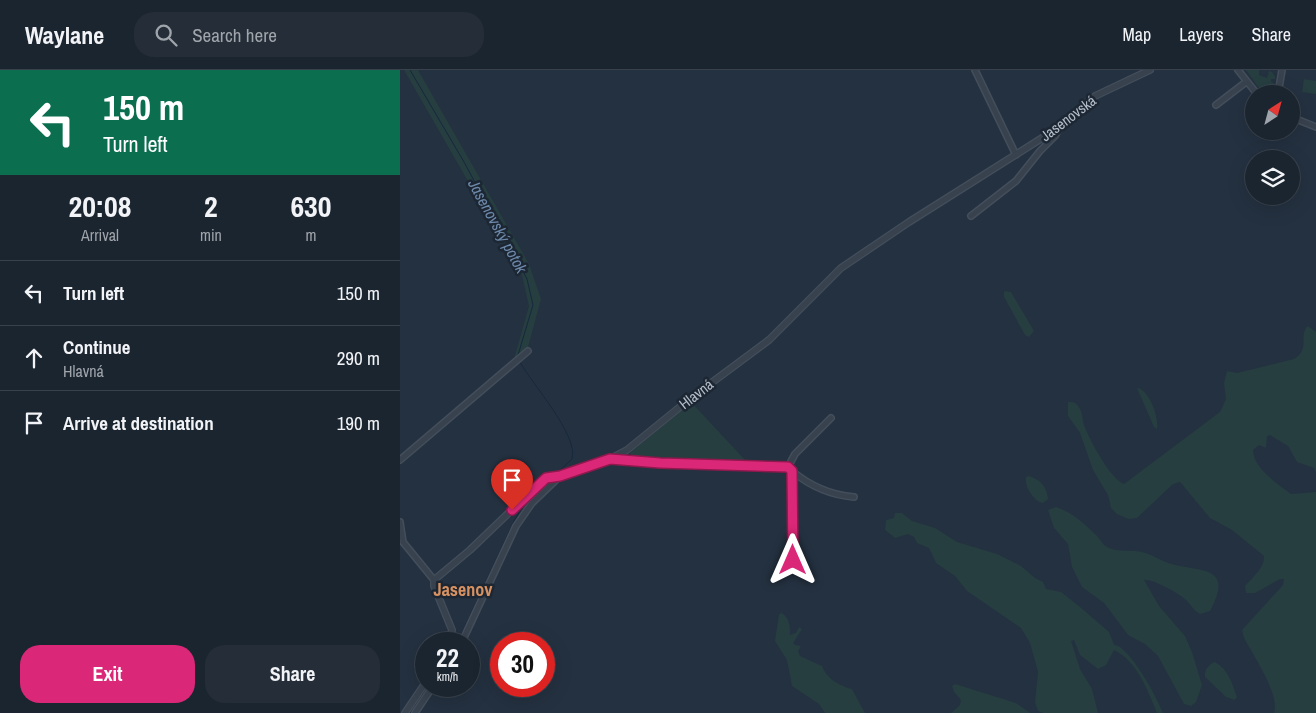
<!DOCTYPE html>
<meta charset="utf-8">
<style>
:root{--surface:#1b2530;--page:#242d38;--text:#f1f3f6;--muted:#a0a5ab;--line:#39424c;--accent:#db2777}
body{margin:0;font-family:"Archivo Narrow",sans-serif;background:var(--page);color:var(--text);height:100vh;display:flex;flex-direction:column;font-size:19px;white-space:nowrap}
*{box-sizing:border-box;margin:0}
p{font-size:16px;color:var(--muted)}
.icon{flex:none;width:28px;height:28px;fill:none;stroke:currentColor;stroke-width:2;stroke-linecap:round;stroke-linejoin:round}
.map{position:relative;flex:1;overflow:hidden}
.drawer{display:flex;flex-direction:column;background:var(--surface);width:400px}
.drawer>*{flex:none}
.top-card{background:#0b6e4f;color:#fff;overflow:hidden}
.needle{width:32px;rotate:36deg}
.buttons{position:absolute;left:845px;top:15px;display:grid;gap:10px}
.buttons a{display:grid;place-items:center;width:55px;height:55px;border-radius:50%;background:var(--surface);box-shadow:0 5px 20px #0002,0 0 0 1px var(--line);font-size:25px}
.speed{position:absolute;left:15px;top:562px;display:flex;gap:10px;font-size:25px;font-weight:700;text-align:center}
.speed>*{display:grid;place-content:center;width:65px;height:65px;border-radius:50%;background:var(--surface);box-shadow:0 5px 20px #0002,0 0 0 1px var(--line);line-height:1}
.speed small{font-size:12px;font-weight:400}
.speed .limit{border:8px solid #d22;background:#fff;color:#111}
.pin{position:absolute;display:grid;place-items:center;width:42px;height:42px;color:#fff;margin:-51px -21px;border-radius:50% 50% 50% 0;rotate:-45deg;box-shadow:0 0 5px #0007}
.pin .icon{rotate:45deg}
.me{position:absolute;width:55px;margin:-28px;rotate:0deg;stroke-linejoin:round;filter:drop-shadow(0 0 4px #0008)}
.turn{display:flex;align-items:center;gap:18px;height:105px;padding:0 20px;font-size:22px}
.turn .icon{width:65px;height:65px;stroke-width:2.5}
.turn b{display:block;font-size:35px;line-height:42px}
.eta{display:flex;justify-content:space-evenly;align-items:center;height:85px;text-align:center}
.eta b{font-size:30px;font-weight:800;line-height:35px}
.cta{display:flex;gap:10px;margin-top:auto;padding:10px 20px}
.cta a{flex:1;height:58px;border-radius:20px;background:var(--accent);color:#fff;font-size:20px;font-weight:800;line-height:58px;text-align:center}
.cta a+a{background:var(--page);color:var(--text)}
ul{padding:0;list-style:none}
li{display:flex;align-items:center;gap:15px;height:65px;padding:0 20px;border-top:1px solid var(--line)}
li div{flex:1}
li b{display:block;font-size:19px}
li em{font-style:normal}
header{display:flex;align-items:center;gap:30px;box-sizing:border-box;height:70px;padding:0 25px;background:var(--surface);border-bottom:1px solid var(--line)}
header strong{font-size:24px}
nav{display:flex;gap:28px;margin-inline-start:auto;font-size:18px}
.search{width:350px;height:45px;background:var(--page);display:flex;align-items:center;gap:12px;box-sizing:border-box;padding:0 18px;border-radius:20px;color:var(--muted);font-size:19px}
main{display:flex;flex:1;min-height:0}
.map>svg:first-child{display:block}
.green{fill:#263e40}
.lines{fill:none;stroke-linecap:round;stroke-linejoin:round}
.stream{stroke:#17283e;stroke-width:1}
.minor-casing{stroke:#444e5b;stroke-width:8}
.tertiary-casing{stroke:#444e5b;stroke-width:8}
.minor{stroke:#38424f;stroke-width:5}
.tertiary{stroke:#38424f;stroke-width:5.5}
.route-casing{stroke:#8e194d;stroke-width:12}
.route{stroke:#db2777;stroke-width:9}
.labels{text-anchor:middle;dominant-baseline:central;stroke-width:5;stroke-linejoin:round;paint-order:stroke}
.street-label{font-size:15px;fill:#b4bdca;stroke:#1d2734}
.water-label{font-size:16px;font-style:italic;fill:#6d89aa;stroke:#1d2734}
.quarter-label{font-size:18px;font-weight:bold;fill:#d89262;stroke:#1d2734}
</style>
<header>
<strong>Waylane</strong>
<div class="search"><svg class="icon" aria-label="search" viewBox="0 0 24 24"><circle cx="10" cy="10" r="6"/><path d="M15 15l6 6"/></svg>Search here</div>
<nav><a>Map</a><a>Layers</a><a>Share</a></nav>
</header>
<main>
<section class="drawer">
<div class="top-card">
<div class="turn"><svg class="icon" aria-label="left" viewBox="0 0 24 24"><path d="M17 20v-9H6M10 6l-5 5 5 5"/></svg><div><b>150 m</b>Turn left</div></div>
</div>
<div class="eta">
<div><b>20:08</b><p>Arrival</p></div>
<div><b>2</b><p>min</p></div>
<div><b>630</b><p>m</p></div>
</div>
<ul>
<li><svg class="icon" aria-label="left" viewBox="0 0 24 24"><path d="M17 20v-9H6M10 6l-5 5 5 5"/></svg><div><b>Turn left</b></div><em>150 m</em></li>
<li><svg class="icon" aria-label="ahead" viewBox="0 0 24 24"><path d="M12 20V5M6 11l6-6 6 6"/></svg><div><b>Continue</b><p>Hlavná</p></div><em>290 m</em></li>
<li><svg class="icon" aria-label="arrive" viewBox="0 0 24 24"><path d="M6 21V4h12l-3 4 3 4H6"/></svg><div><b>Arrive at destination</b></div><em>190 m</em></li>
</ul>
<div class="cta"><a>Exit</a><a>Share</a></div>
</section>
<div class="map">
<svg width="916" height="643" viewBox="0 0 916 643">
<rect width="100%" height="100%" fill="#243140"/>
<path class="green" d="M4,0h14l111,194 12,35 -13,48 -14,12 15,-53 -7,-31z
M846,0h13v5l8,3 2,-7 3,1 3,4v3h-4v3l3,1 -2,11 -14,-7z
M904,9l12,2v13l-14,-2z
M604,221l7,1 23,39 -5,6 -4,-2 -21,-38z
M908,256l8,6v141l-2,-5 -17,-6 -9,-16 -18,-11 -3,1 -1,12 -7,-3 -6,5c0,18 25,34 38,44l25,-2v221h-42c6,-19 -21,-58 -30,-75l-2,-8 41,-45 1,-6h-4l-25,14h-9l-1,-7c7,-8 20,-19 19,-30l-32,-26 -22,-12 -30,-36 -7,2 -36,34 -9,1 -11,-5 -6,-6 -3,-13 -15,-25 -13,-37 -12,-17v-14c4,0 8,0 10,4 5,6 4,12 6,19 4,12 27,55 40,59l96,-72 6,-13 -2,-16 3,-12 10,2 57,-14c17,-10 4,-25 14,-33z
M737,318c13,2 22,30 20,41l-3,-2z
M291,332l55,59 -112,-2 -4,-6z
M629,406c12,4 18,11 19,23l-5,4c-9,-1 -19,-17 -17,-26z
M656,437c18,6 27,16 40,28 5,5 6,10 13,13 8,4 18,2 27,3 13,1 23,9 35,13 32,8 63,2 39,47l-10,3c-7,-4 -8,-8 -14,-14 -6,-6 -35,-22 -42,-20l15,26 26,30 7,16 10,33 -6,17 -5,4 -7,-2 -26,-48 -13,-12 -17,-9 -24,-32 -22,-16 -10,-20 -4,-23 -14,-16 -6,-18z
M495,443h7l10,8 23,7 22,14 40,12 24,12 14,12 8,4 3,7 15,3 19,15 29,25 5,13c15,0 44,54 49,68h-6c-9,-22 -20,-52 -43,-63l-8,15 -8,4 -18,-14 -6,-15 -3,1 9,28 12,20 6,24h-55l-5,-2 -3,-9 3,-30 -8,-29 -9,-15 -54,-37 -12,-15 -19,-13 -7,-15 -12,-5 -3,-6 -6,-3 -13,4 -10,-8 1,-10 8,-2z
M382,543c8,6 8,13 8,22l6,-2 3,-6 3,2 -9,14 2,2 6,1 -3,5 2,5 22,10c4,12 17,20 30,23l13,24h-40l-6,-9 -27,-18 -5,-26 -12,-19 4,-27z
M815,592c13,7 17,21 22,35l-2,3 -9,-3 -21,-20c-1,-6 3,-13 10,-15z
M555,614l61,19 14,10h-79l9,-8 1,-5 -7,-8 -2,-6z"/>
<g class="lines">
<path class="stream" d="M10,0l54,92 63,117 6,26 -15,50
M120,292c11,21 59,73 52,97l-17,16
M60,567l55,-118 11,-17 24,-23
M10,643l18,-27"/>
<g class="minor-casing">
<path id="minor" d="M575,0l41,85
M838,0l19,24
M878,24l4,-24
M816,35l30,-23
M891,47l25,10
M571,146l45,-35 24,-30 15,-15 6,-11
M210,389l50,4 128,4 4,4 1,89
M0,390l128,-109
M388,397l7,-13 36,-36
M392,401c18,15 38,24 62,26
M0,452l3,20 31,38
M52,567l11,4
M61,574l55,-118 16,-23 28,-27
M15,643l18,-27"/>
</g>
<g class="tertiary-casing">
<path id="tertiary" d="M50,574l2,-14 -18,-44v-6l36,-30 72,-69 4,-3 14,-2 50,-17 17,-9 64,-52 78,-58 72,-72 68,-46 141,-89 45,-37 55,-26
M5,643l21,-31"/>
</g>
<use href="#minor" class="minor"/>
<use href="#tertiary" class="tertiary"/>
</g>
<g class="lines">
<g class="route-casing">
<path id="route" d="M112,440l34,-32 14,-2 50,-17 50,4 128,4 4,4 1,89"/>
</g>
<use href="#route" class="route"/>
</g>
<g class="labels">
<g class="street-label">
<text transform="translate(668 48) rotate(-37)">Jasenovská</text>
<text transform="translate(296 324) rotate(-38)">Hlavná</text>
</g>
<g class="water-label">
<text transform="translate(98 156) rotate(61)">Jasenovský potok</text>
</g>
<g class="quarter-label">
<text x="63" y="519">Jasenov</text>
</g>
</g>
</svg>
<div class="buttons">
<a><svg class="needle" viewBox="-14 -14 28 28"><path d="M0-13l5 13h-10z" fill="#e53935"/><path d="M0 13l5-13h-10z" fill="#a0a5ab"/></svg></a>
<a><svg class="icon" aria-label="layers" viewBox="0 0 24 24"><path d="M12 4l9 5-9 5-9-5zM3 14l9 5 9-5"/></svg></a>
</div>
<div class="speed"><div>22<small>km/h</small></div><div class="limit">30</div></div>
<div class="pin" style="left:112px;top:440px;background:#d93025"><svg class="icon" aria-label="arrive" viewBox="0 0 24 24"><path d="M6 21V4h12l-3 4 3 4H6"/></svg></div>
<svg class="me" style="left:393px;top:490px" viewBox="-20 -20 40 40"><path d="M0-17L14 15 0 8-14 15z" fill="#db2777" stroke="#fff" stroke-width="4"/></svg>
</div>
</main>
